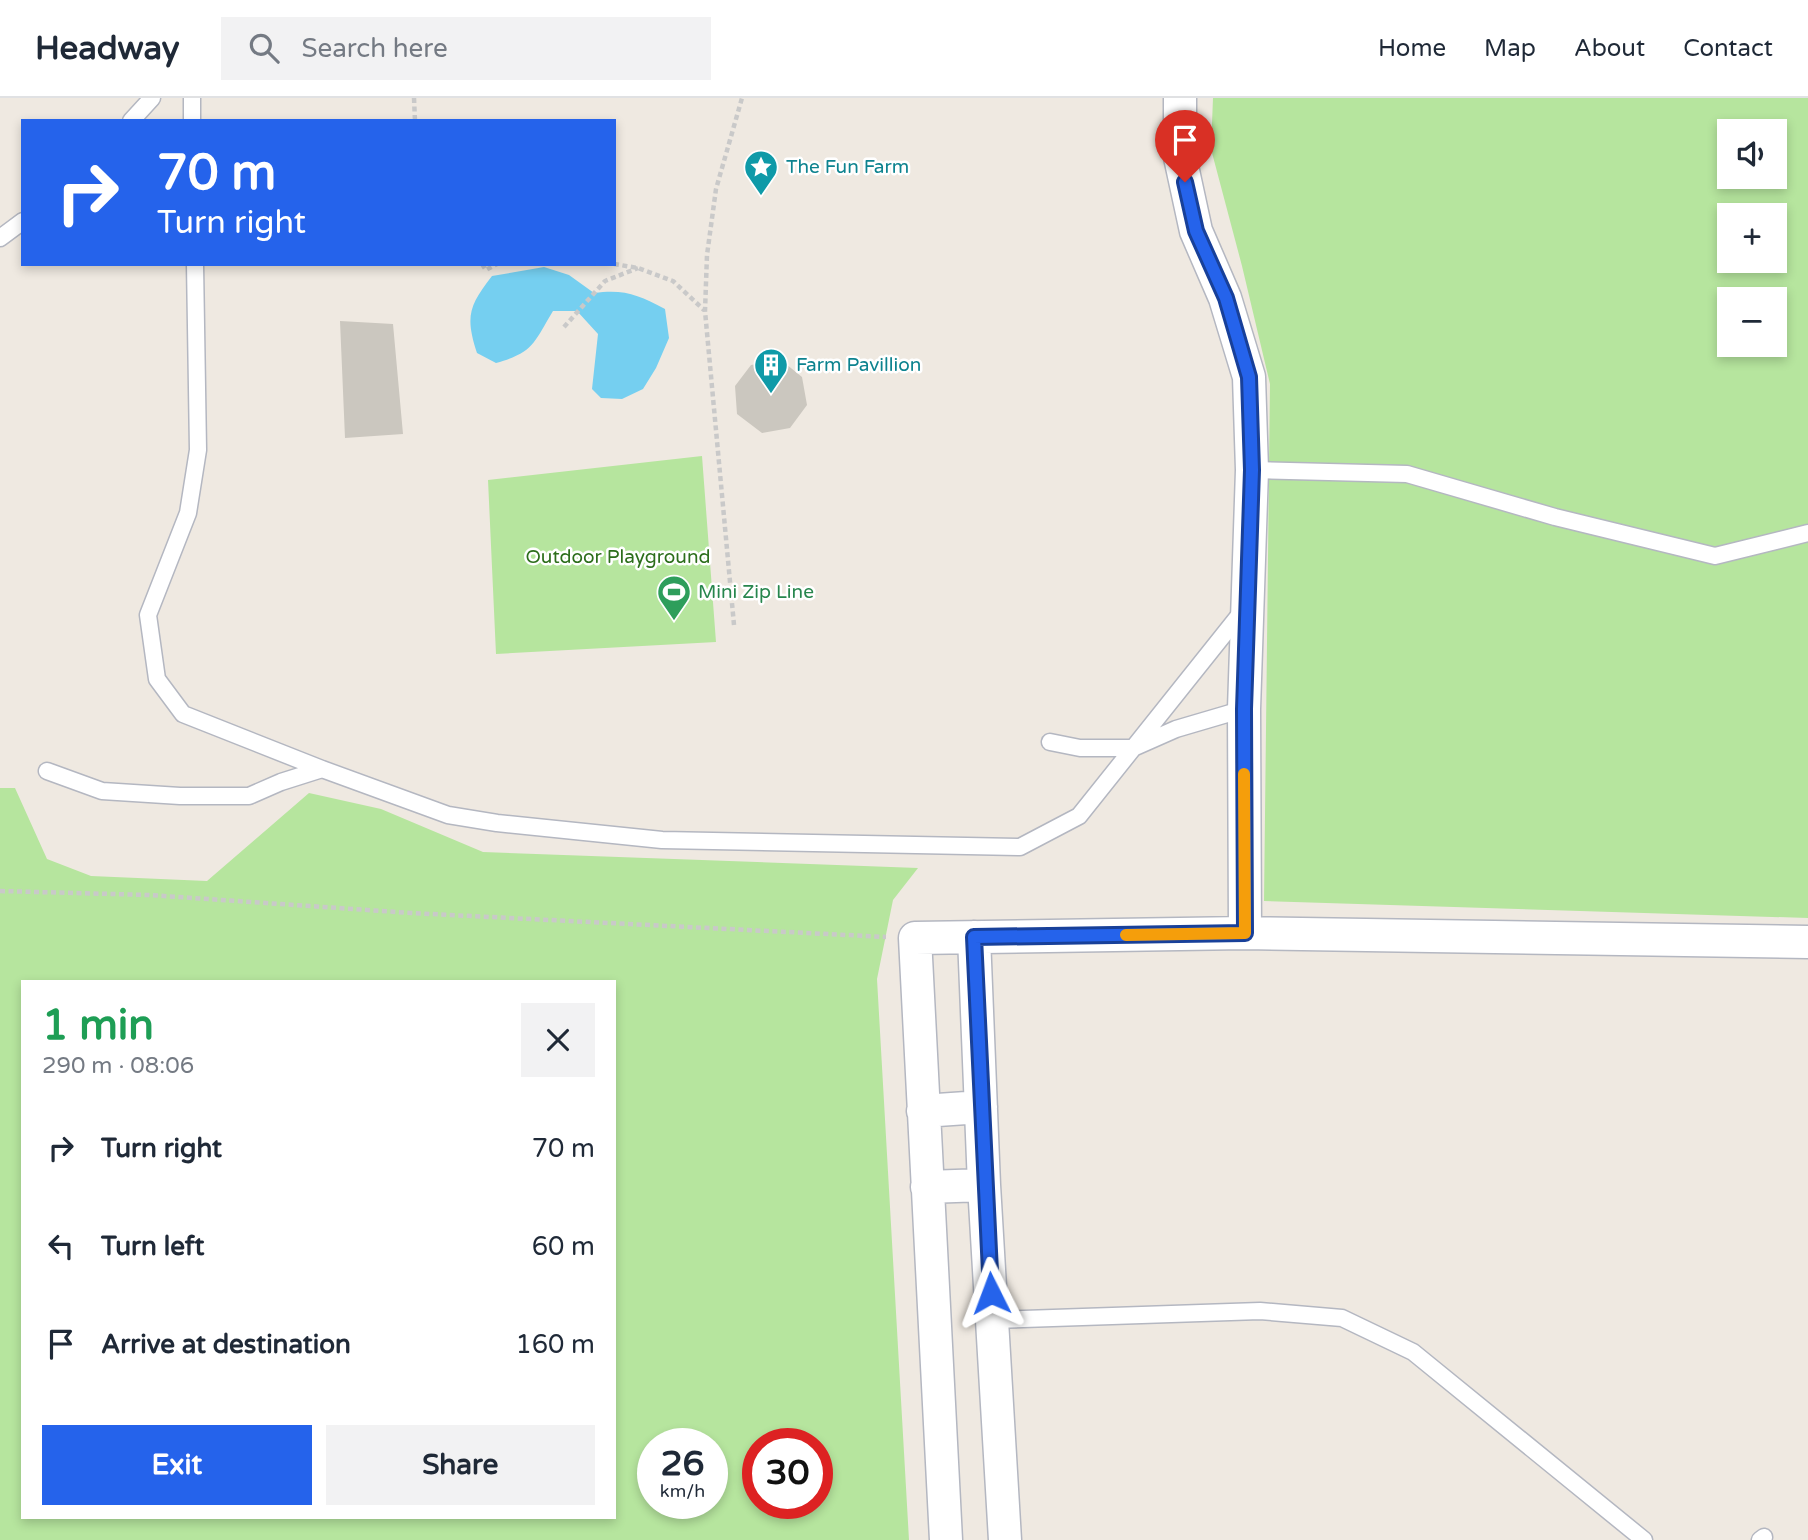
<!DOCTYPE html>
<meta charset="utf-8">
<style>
:root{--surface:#fff;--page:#f2f2f3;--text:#1f2937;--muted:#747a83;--line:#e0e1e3;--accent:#2563eb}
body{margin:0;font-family:"Varela Round",sans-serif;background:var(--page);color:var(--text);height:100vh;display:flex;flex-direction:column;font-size:26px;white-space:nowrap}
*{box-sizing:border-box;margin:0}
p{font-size:23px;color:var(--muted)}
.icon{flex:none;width:38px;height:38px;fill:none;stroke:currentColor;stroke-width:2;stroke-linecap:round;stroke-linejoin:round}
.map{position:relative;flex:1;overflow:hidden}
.side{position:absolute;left:21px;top:882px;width:595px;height:539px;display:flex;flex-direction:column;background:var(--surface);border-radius:0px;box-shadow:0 4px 10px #0003}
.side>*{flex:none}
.guide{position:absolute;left:21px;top:21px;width:595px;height:147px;border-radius:0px;box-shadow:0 4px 10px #0003;background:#2563eb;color:#fff;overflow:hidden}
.controls{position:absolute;left:1717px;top:21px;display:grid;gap:14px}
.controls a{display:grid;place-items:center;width:70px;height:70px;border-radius:0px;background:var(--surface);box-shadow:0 4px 10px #0003;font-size:35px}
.speed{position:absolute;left:637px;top:1330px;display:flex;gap:14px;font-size:35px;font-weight:700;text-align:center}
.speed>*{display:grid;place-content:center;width:91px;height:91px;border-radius:50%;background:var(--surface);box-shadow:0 4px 10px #0003;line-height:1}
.speed small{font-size:18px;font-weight:400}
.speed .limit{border:10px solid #d22;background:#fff;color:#111}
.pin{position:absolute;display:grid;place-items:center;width:60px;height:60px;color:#fff;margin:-72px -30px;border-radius:50% 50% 50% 0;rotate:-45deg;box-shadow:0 0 7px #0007}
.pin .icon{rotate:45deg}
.me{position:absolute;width:77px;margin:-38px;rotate:357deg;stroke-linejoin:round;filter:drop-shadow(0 0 5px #0008)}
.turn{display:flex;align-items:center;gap:24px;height:147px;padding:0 21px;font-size:32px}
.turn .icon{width:91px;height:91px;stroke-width:2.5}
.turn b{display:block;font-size:49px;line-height:60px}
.round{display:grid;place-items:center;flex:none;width:74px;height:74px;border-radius:0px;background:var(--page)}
.overview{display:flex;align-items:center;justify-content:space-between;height:119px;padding:0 21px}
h1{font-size:42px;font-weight:800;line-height:52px;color:#1e9e55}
.cta{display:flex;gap:14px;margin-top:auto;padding:14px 21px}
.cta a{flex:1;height:80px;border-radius:0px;background:var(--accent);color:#fff;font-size:28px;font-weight:800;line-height:80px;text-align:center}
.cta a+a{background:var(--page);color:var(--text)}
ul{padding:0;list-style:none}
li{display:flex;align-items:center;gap:21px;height:98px;padding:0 21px}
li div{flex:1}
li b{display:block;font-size:26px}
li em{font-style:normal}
header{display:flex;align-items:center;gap:42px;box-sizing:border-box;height:98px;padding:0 35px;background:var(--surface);border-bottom:2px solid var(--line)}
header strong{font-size:33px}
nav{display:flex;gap:38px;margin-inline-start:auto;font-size:24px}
.search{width:490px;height:63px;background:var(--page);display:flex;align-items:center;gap:18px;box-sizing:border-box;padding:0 24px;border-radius:0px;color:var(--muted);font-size:26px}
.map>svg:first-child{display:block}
.green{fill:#b6e59e;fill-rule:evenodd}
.water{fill:#75cff0}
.building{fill:#cbc7bf}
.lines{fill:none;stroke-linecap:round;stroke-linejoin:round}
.lane-casing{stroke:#b4b7c1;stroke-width:19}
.street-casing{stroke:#b4b7c1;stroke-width:35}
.path{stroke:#c9c9c9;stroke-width:4.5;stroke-dasharray:5 3.5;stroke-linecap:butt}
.lane{stroke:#fff;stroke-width:16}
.street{stroke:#fff;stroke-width:32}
.route-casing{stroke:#184099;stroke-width:18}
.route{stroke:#2563eb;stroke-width:12}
.slow{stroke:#f59e0b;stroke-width:12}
.labels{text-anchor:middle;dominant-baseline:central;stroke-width:5;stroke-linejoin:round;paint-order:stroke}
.culture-label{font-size:19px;fill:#0d838f;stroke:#fff;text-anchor:start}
.park-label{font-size:19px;fill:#2c6e1b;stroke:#fff}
.leisure-label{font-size:19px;fill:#27864d;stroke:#fff;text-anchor:start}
</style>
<header>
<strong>Headway</strong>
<div class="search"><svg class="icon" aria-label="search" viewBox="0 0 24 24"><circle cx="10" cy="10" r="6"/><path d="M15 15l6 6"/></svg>Search here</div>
<nav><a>Home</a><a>Map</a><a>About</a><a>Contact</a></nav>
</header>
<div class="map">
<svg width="1808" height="1442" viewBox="0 0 1808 1442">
<rect width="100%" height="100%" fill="#efe9e1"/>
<path class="green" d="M1213,0h595v820l-544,-17 6,-517 -28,-118 -31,-117zM1729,33h45v46h-45zM1729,117h45v46h-45zM1729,201h45v46h-45z
M702,358l14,186 -220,12 -8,-174z
M0,690h15l32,71 44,17 116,5 102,-88 72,16 102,43 435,16 -25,32 -16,79 32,561h-909zM23,884h591v535h-591zM653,1346h59v59h-59zM758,1346h59v59h-59z"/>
<path class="water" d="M544,169l25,8 25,18c31,-4 44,2 71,16l4,29 -13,30 -13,21 -21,10 -21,-1 -9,-9 6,-55 -21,-23h-24c-20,33 -19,41 -57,52l-19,-10c-12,-37 -8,-47 15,-77z"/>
<path class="building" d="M340,223l53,3 10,110 -58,4z
M781,262l21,17 5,28 -17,23 -28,5 -25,-19 -2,-28 16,-21z"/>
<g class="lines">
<g class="lane-casing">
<path id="lane" d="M192,0v23
M131,23l21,-23
M0,140l23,-17
M195,166l3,186 -10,63 -40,102 9,64 26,35 139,55
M1252,372l155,4 148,43 160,39 93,-23
M1050,644l30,6h53l43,-19 68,-20
M47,673l55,20 78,5h69l32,-14 41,-13 126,46 49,8 165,17 358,7 59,-31 166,-208
M992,1222l268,-9 82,7 71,34 231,188
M1760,1442l4,-3"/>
</g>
<g class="street-casing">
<path id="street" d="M1180,0v59l16,74 29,67 24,79 3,93 -8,239 1,224
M974,839l10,248 21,355
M923,1013l58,-4
M927,1089l57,-2
M946,1442l-31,-602 330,-5 563,9"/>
</g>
<path class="path" d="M414,0l1,23
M482,166l4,6 11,-6
M614,166l24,4 35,13 31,29
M564,229l41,-46 33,-13
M734,527l-29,-314 2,-56 9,-66 26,-91
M0,793l149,4 262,18 475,24"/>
<use href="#lane" class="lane"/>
<use href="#street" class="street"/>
</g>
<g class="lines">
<g class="route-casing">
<path id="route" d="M991,1195l-17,-356 271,-4 -1,-224 8,-239 -3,-93 -23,-79 -30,-67 -11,-49"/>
</g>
<use href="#route" class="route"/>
<path class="slow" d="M1126,837l119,-2 -1,-159"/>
</g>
<defs>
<g id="sight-pin" transform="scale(1.75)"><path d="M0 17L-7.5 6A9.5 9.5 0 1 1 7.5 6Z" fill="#0f9aa8" stroke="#fff"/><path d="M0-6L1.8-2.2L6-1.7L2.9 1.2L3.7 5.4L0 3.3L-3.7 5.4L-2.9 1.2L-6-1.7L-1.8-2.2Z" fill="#fff"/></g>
<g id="building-pin" transform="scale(1.75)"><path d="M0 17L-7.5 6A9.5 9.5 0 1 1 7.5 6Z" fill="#0f9aa8" stroke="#fff"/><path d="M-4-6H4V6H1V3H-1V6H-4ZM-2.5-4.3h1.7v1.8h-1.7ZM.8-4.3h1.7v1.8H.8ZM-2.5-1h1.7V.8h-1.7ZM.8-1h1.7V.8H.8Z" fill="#fff"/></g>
<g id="stadium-pin" transform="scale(1.75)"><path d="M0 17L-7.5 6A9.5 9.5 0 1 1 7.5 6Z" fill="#2e9e5b" stroke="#fff"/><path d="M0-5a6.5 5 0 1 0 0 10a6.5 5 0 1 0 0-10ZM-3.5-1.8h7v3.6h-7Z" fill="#fff"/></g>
</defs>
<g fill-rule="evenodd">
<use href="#sight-pin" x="761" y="69"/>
<use href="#building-pin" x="771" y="267"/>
<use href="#stadium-pin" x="674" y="494"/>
</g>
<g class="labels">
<g class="culture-label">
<text x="786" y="69">The Fun Farm</text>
<text x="796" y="267">Farm Pavillion</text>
</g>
<g class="park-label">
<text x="618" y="459">Outdoor Playground</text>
</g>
<g class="leisure-label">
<text x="698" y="494">Mini Zip Line</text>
</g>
</g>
</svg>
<div class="controls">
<a><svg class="icon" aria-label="sound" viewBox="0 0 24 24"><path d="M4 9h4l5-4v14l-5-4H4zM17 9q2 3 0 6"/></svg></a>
<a>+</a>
<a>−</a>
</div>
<div class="speed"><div>26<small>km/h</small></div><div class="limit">30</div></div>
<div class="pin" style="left:1185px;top:84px;background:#d93025"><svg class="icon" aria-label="arrive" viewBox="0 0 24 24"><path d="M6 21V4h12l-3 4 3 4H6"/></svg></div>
<svg class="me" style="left:991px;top:1195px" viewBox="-20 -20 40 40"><path d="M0-17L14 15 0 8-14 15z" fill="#2563eb" stroke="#fff" stroke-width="4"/></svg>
<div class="guide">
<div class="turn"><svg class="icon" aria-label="right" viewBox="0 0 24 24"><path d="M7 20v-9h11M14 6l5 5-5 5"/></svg><div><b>70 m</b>Turn right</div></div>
</div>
<section class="side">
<div class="overview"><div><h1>1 min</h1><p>290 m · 08:06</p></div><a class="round"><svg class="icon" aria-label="close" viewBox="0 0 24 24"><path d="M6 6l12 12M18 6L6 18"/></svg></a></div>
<ul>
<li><svg class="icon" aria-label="right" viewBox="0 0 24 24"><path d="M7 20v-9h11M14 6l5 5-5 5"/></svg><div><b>Turn right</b></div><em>70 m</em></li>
<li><svg class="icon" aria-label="left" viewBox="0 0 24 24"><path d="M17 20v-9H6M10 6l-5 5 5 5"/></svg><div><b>Turn left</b></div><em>60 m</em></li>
<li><svg class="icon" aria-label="arrive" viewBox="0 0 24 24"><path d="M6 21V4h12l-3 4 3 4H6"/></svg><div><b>Arrive at destination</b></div><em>160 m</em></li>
</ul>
<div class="cta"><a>Exit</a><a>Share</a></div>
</section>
</div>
